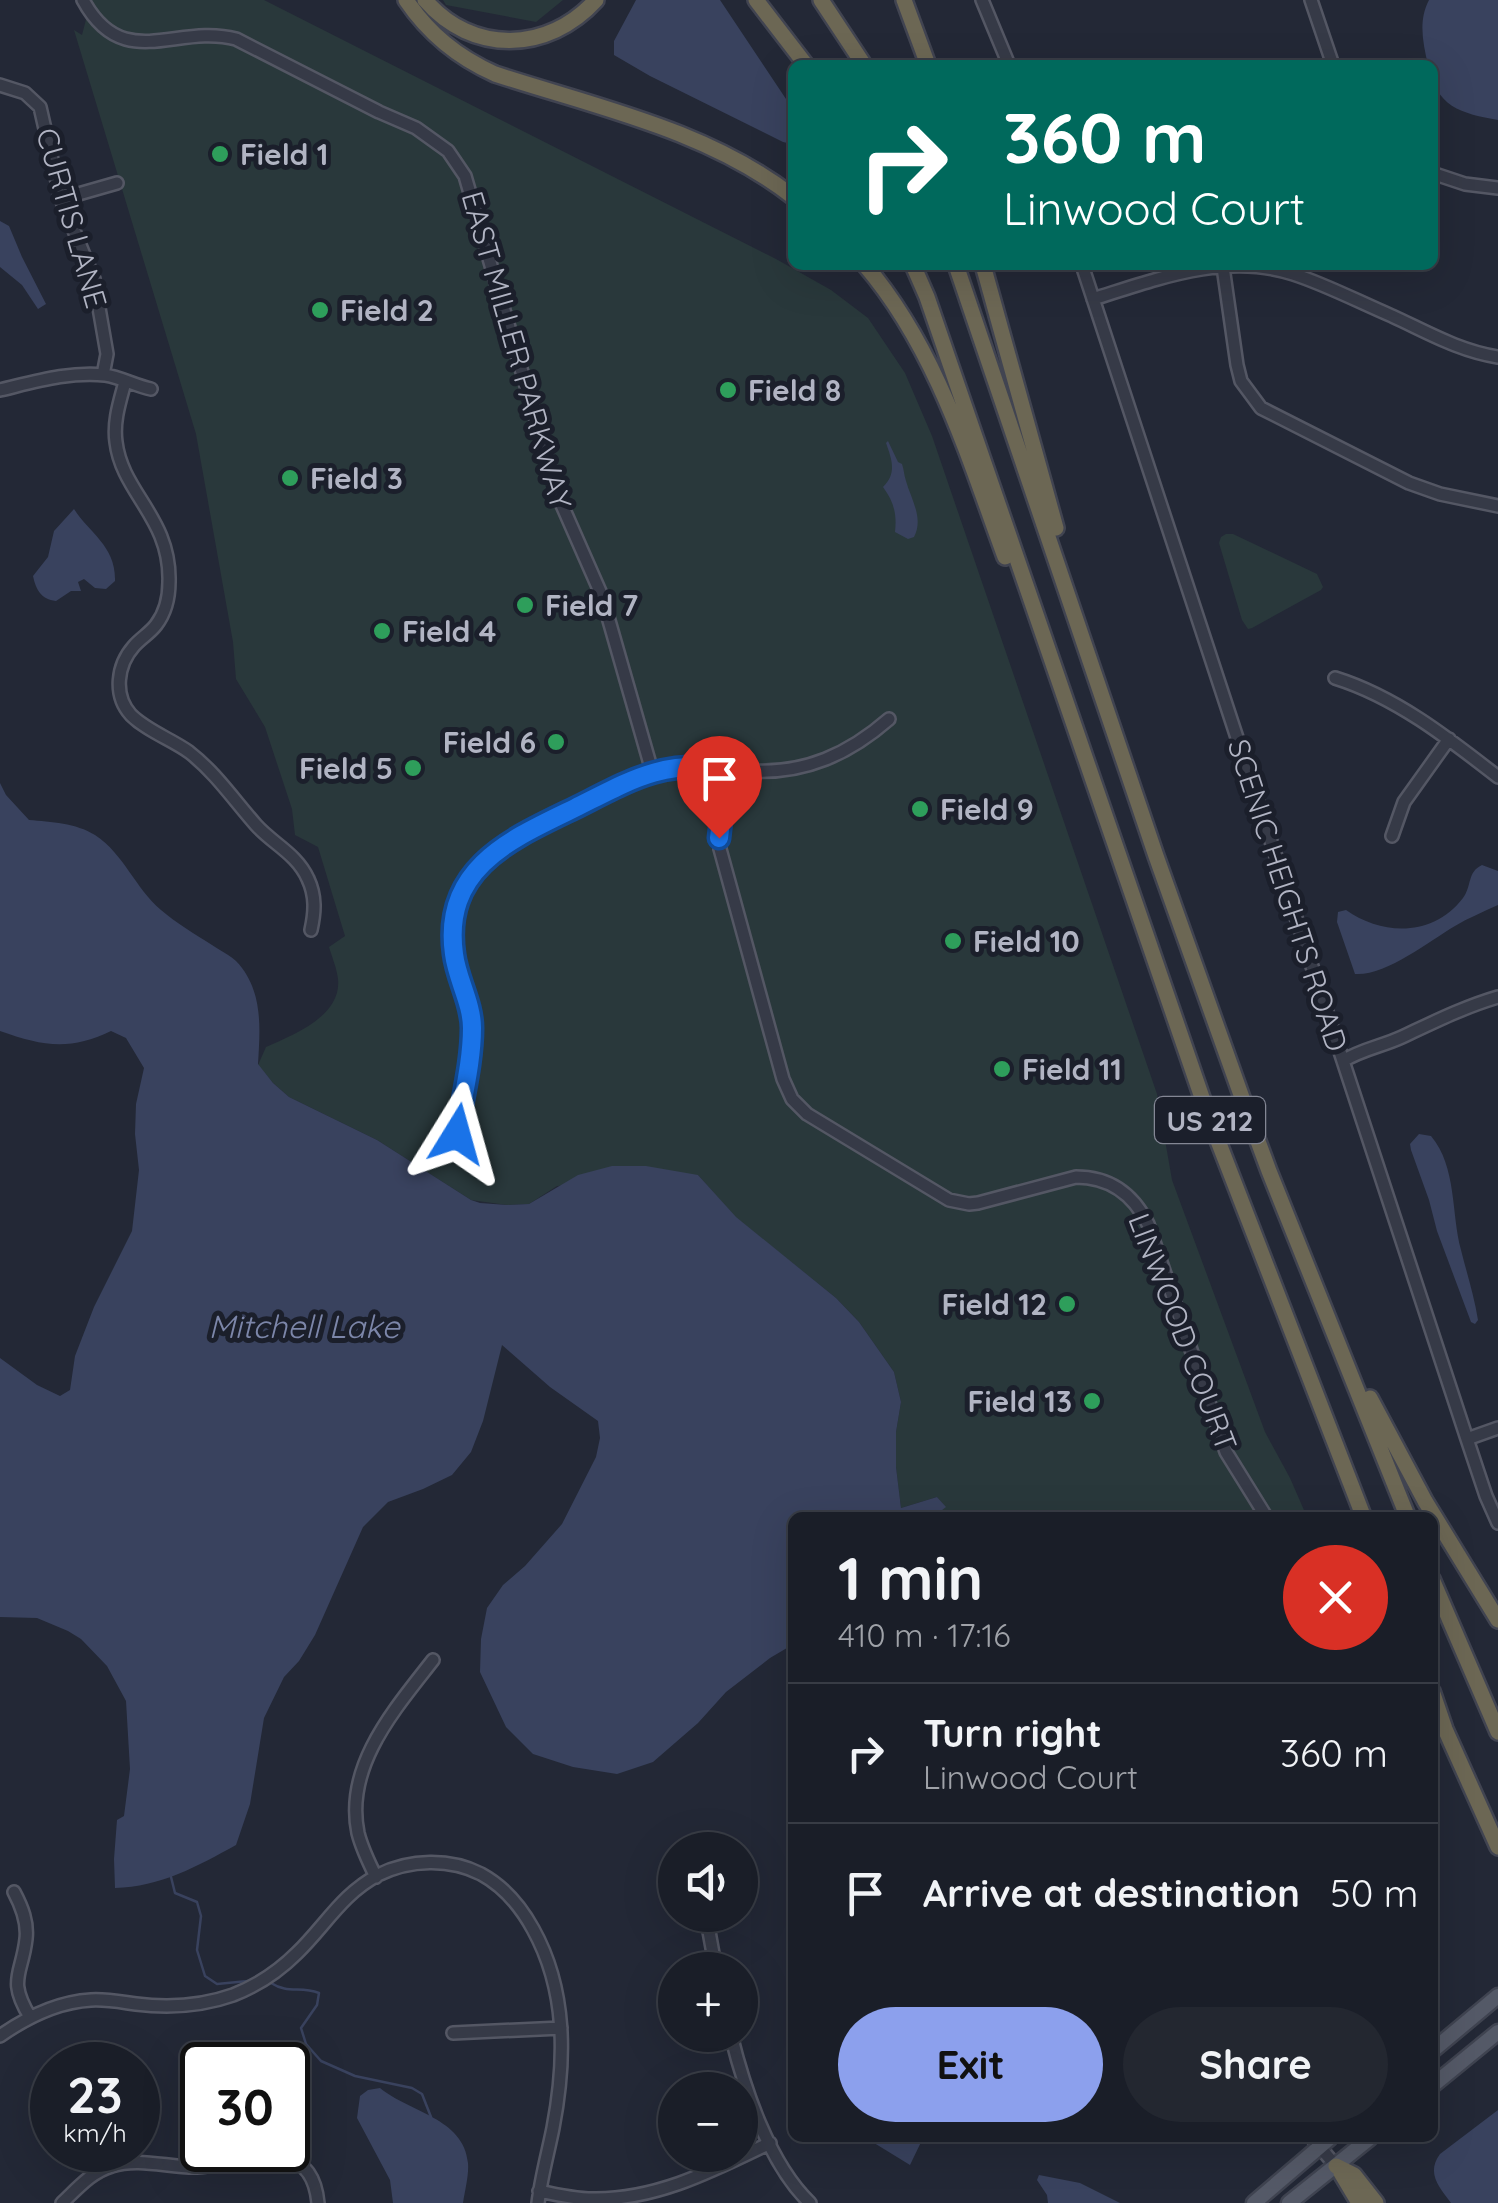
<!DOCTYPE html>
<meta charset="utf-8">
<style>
:root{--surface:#1a1e28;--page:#232730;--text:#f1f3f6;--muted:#9fa2a8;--line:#383c45;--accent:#8ca0ed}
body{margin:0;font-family:Quicksand,sans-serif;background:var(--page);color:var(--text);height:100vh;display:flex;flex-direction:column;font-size:38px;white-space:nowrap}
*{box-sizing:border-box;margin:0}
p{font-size:32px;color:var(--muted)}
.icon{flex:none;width:55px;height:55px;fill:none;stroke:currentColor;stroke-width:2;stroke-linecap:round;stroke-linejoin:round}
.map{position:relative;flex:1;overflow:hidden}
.side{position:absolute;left:788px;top:1512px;width:650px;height:630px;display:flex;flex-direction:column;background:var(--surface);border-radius:15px;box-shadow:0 10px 40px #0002,0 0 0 2px var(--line)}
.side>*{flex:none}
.top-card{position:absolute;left:788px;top:60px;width:650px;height:210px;border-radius:15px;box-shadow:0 10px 40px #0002,0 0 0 2px var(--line);background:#00695c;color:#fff;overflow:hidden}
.buttons{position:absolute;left:658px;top:1832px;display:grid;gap:20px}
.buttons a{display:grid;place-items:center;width:100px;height:100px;border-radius:50%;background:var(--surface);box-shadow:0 10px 40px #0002,0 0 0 2px var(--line);font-size:50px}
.speed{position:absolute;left:30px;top:2042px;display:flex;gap:20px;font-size:50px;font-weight:700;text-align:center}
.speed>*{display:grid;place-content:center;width:130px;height:130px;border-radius:50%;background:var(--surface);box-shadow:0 10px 40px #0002,0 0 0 2px var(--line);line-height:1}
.speed small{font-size:25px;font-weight:400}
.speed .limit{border:5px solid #111;border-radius:15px;background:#fff;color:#111}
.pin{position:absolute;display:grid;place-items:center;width:85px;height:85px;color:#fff;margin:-102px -42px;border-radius:50% 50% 50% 0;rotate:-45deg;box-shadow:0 0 10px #0007}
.pin .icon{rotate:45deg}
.me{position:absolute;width:110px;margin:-55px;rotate:8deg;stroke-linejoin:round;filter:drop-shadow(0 0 8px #0008)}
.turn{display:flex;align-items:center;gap:35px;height:210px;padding:0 50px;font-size:45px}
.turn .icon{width:130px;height:130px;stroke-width:2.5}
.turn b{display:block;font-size:70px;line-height:85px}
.round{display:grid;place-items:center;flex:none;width:105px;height:105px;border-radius:52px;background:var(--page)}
.head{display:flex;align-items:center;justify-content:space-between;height:170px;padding:0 50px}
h1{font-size:60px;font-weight:700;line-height:75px}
.action{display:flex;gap:20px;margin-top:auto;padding:20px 50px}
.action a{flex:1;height:115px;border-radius:60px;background:var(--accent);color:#111;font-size:40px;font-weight:700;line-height:115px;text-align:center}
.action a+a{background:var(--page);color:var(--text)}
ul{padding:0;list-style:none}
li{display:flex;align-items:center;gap:30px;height:140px;padding:0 50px;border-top:2px solid var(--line)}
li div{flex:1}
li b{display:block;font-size:38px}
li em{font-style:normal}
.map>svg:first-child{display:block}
.green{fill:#29383b}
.water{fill:#39425e}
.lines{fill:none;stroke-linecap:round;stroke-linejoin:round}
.stream{stroke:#39425e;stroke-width:2.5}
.minor-casing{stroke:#545764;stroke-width:16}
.major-casing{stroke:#3f4350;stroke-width:19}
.highway-casing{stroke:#414451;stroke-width:20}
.minor{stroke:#363a47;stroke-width:11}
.major{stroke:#545967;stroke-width:14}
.highway{stroke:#6c6754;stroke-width:15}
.route-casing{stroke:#114b97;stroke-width:25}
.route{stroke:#1a73e8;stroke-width:18}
.leisure-dot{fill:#2e9e5b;stroke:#1b1f2b;stroke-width:4}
.labels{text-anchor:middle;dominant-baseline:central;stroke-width:10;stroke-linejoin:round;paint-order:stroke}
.shield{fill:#1b1f2b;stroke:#848795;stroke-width:2.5}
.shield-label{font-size:28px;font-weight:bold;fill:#b1b4c3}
.poi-label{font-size:30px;font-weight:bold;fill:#b1b4c3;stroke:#1b1f2b;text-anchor:start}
.street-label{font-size:30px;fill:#b1b4c3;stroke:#1b1f2b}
.water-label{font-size:32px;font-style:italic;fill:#7c86a9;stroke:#1b1f2b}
</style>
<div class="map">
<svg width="1498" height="2203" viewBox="0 0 1498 2203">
<rect width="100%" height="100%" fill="#232836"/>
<path class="green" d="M91,0h173l512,259 55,31 37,28 37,55 27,63 225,658 15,86 93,252 25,46 17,39h-374l12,-10 -8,-10 -36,11 -5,-41v-35l5,-30 -7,-30 -35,-50 -23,-24 -101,-81 -37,-42 -141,11 -28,18 -22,1 -36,-5 -94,-60 -88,-43 -16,-14 -15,-18 8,-18c27,-12 76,-31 72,-68 -1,-10 -6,-22 -9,-32l16,-11 -27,-89 -23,-12 -3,-26 -27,-82 -29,-48 -3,-37 -37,-208 -122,-404 8,5z
M443,0h120l-27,22 -90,-17z
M1226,534h7l84,40 6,13 -2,3 -69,38 -4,1 -6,-9 -23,-77 2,-6z"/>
<path class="water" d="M636,0h84l72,108v36l-9,-2 -133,-66 -36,-21v-14z
M1429,0h69v120c-35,-6 -66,-14 -66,-55h-4c-5,-22 -10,-44 1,-65z
M0,221l9,5 13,31 24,47 -8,5 -16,-24 -22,-18z
M888,441l10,21 4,2c2,6 2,11 4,17 5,18 18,37 8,56l-6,2 -13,-7c2,-18 -1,-30 -12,-45 14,-14 9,-27 3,-44z
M74,509c16,25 42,37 41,72l-9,8 -11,-1 -11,-9 -6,3 3,9h-10l-15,10c-15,-2 -20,-11 -23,-25l15,-19 6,-26z
M0,783l6,12 23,25c22,2 47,3 66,15 29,19 40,53 66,75 14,12 35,25 51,35 10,7 23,12 30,23 21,28 18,63 16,96l15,19 16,14 88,43 94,60 9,3 27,2 22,-1 49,-29 34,-9h34l52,9 38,42 100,81 23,24 35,50 7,30 -5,30v35l5,41 36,-11 9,10 -13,10 -141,1v127l-22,13 -44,34 -28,31 -45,39 -36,12 -44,-7 -40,-13 -27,-27 -26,-55 1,-33 6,-31 16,-23 22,-19 37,-42 34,-67 4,-19 -2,-17 -48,-34 -48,-42 -19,76 -12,31 -19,23 -29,14 -35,13 -25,25 -48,108 -16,26 -15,16 -20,41 -14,86 -14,41c-38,21 -76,42 -121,43l-1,-29 3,-39 7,-4 6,-47 -4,-68 -19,-35 -26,-27 -13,-8 -31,-13 -37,-1v-259l37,27 23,11 10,-6 5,-34 19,-49 38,-76 7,-61 -4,-36 1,-30 8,-36 -18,-30 -15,-7c-41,20 -69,15 -111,0z
M1482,865l16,6v34c-15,7 -30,13 -43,21 -27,16 -69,50 -100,48l-18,-52 1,-10 8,-2c37,26 87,27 117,-12 9,-12 4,-26 19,-33z
M1419,1134l12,2c26,31 20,77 30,114 6,24 13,45 17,70l-3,4 -4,-2 -34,-91 -8,-31 -18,-50 -1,-6z
M380,2088c29,24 84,30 88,75 1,12 -3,27 -5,40h-70l-3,-23 -33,-62 3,-22 8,-6z
M1498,2110v93h-47c-12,-16 -25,-30 -11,-49z
M866,2138h57l-13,27z
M1039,2175l41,8 40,20h-72l-1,-8 -10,-15z"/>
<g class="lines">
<path class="stream" d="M171,1877l4,16 22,9 4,14 -4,34 8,26 12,8 31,-3
M271,1983c17,11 29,3 48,10l-2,12 -16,23 5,16 15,17 34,15 57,12 10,6 9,23"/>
<g class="minor-casing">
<path id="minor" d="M83,0c40,74 93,23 153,39l143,73 37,16 32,23 17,25 93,320 44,100 50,175
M982,0l27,65
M1311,0l22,65
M0,85l25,8 15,14 21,92 33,80 13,75 -4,21
M1432,173l33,11 33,4
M61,199l56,-16
M1082,265l385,1174 19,57 12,27
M1223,267l14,98 4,16 20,27 148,75 31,11 58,12
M1093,299c64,-20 133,-47 200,-25 34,11 66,28 99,42 35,16 67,35 106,41
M125,382c-5,19 -12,39 -9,60 6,51 55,76 53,140 0,15 -3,30 -13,43 -6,8 -15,13 -22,21 -17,19 -21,49 -3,69 16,16 40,24 58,37 26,20 45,48 67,73 17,19 41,29 52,54 8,17 7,33 3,51
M0,390c34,-8 70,-19 105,-15 15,2 31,11 46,14
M1335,678c61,19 113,60 163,99
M727,768l-8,60 1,21 63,230 9,20 15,15 142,86 20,4 9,-1 98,-26c34,0 57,17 72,47l78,228 41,66
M1392,836l12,-34 45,-63
M1343,1061c19,-12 40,-15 59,-24 32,-15 62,-30 96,-40
M457,1135c5,-35 15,-71 15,-106 0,-20 -9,-39 -15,-58 -5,-20 -6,-41 -1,-60 5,-19 15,-39 30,-52 26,-25 79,-47 112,-63 23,-10 45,-24 70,-28 28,-5 55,1 83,3 54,3 98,-17 138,-52
M1467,1439l31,-11
M376,1877c-7,-14 -14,-28 -18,-44 -14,-67 37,-124 75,-173
M14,1892c8,15 14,30 12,47 -4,36 -19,40 4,78
M706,1915l10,55
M453,2033l108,-5
M731,2035c13,53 38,129 79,168
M0,2036c27,-19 57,-34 91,-36 15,-1 30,2 45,4 33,4 66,2 97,-9 23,-9 46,-24 64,-42 28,-27 45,-59 81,-78 32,-16 72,-17 103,-1 22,12 40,33 52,55 34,61 33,131 20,199 -5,25 -12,50 -15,75
M1312,2138l24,28
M539,2191c18,4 36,8 54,8 64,1 121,-29 177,-56
M62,2203c15,-14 29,-31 50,-37 27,-9 58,2 85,1 46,-2 114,-37 121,36"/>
</g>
<g class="major-casing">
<path id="major" d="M1432,2051l66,-55
M1432,2086l66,-54
M1254,2203l76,-65
M1289,2203l81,-65"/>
</g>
<g class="highway-casing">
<path id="highway" d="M406,0c23,34 51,57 89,74 101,33 212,56 297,122
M425,0c47,55 123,53 171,0
M756,0l50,65
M821,0l43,65
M904,0l24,65
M865,265c71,83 103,191 140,292
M913,265l14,32 281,818 156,403
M956,265l200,591 89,250 24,65 139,347
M983,265l73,263
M1370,1398l55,103 73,119
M1432,1579l66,153
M1432,1691l13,38 53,118
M1336,2166l18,9 22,28
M1341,2173l18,30"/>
</g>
<use href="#minor" class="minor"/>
<use href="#major" class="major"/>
<use href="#highway" class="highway"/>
</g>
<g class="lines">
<g class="route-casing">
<path id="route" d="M457,1134c5,-34 15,-71 15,-106 0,-25 -15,-49 -18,-74 -12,-86 57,-115 121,-146 58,-29 85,-47 152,-40l-8,70"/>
</g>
<use href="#route" class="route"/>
</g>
<g class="leisure-dot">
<circle cx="220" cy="154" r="10"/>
<circle cx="320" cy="310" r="10"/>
<circle cx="728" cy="390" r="10"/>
<circle cx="290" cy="478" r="10"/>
<circle cx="525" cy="605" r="10"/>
<circle cx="382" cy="631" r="10"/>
<circle cx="556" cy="742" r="10"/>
<circle cx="413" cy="768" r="10"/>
<circle cx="920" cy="809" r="10"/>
<circle cx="953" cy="941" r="10"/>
<circle cx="1002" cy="1069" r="10"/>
<circle cx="1067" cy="1304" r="10"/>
<circle cx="1092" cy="1401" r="10"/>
</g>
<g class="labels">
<rect class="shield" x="1155" y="1097" width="110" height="46" rx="8"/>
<g class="shield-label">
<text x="1210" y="1120">US 212</text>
</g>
<g class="poi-label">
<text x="240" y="154">Field 1</text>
<text x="340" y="310">Field 2</text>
<text x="748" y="390">Field 8</text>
<text x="310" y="478">Field 3</text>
<text x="545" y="605">Field 7</text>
<text x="402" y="631">Field 4</text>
<text x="536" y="742" text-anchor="end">Field 6</text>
<text x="393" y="768" text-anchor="end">Field 5</text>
<text x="940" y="809">Field 9</text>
<text x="973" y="941">Field 10</text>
<text x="1022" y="1069">Field 11</text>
<text x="1047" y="1304" text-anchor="end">Field 12</text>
<text x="1072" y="1401" text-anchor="end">Field 13</text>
</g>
<g class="street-label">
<text transform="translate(72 218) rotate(74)">CURTIS LANE</text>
<text transform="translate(517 350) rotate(74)">EAST MILLER PARKWAY</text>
<text transform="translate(1288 895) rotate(72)">SCENIC HEIGHTS ROAD</text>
<text transform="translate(1183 1332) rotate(69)">LINWOOD COURT</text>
</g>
<g class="water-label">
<text x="304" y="1326">Mitchell Lake</text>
</g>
</g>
</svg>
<div class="buttons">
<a><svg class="icon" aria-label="sound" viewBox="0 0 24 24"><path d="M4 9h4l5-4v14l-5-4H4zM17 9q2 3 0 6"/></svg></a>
<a>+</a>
<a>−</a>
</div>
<div class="speed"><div>23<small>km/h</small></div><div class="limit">30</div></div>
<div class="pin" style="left:719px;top:838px;background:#d93025"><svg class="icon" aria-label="arrive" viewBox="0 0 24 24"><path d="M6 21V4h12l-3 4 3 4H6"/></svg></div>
<svg class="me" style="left:457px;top:1134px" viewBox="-20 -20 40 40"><path d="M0-17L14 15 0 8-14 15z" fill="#1a73e8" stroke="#fff" stroke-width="4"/></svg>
<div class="top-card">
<div class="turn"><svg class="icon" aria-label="right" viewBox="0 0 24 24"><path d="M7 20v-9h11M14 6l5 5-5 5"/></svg><div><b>360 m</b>Linwood Court</div></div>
</div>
<section class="side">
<div class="head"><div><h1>1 min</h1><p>410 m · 17:16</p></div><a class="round" style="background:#d93025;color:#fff"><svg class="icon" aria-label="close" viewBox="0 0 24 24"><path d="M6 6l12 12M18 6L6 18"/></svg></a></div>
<ul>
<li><svg class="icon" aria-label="right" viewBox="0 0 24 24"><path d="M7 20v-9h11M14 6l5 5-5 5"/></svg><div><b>Turn right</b><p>Linwood Court</p></div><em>360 m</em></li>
<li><svg class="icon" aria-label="arrive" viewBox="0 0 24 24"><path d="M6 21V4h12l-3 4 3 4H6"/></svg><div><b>Arrive at destination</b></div><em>50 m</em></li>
</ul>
<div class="action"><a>Exit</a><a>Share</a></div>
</section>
</div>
